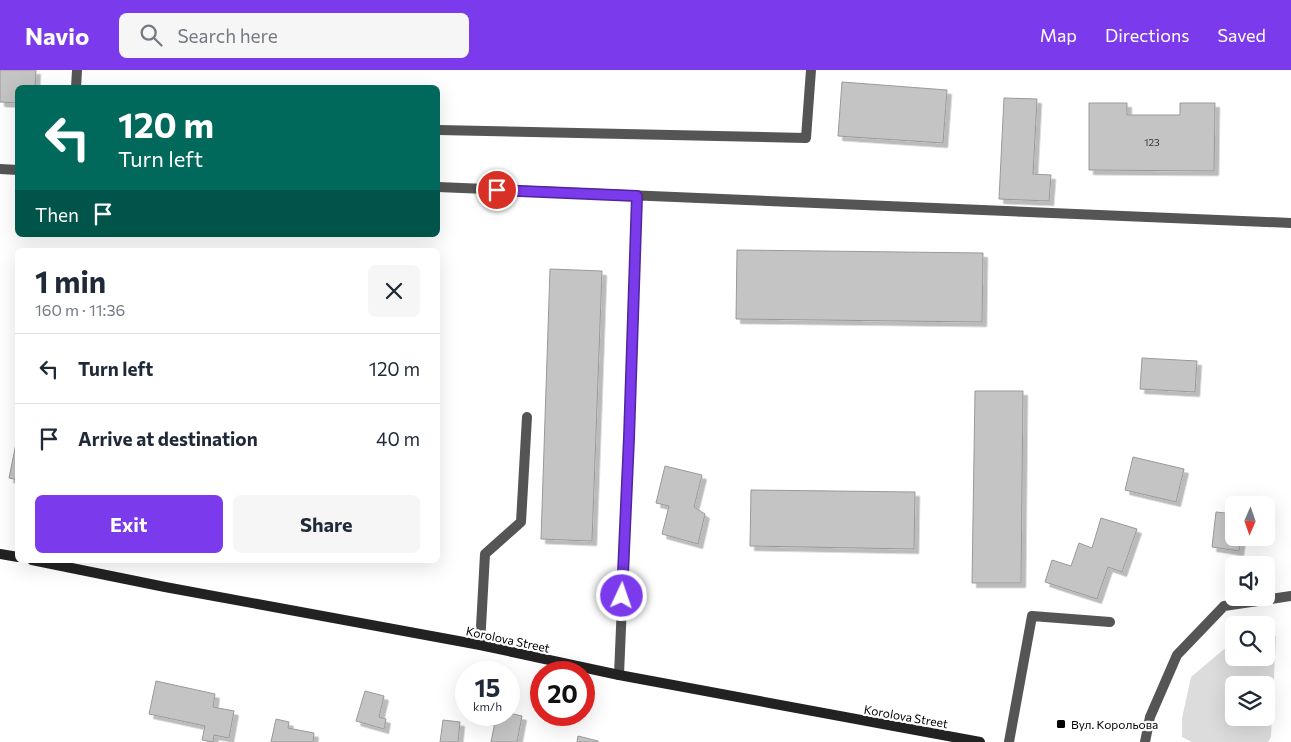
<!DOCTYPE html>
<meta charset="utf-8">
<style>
:root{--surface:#fff;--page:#f6f6f7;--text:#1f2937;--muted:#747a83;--line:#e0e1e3;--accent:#7c3aed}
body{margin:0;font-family:Commissioner,sans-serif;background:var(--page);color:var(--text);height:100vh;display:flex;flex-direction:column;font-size:19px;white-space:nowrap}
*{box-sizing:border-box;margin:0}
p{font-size:16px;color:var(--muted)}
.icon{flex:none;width:28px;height:28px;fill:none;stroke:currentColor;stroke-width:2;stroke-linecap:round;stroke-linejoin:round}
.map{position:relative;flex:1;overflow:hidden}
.side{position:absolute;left:15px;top:178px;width:425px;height:315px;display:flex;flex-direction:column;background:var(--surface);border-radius:8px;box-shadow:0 5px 20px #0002}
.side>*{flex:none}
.banner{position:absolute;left:15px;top:15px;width:425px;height:152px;border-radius:8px;box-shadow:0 5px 20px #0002;background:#00695c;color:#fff;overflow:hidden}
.needle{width:32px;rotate:182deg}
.buttons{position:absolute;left:1225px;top:426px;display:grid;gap:10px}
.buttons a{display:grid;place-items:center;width:50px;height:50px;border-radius:8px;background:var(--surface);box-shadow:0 5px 20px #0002;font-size:25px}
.speed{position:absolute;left:455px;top:591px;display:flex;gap:10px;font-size:25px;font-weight:700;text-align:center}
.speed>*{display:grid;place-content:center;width:65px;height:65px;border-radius:50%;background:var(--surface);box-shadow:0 5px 20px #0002;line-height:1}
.speed small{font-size:12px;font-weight:400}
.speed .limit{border:8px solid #d22;background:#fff;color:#111}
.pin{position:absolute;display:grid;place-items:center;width:42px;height:42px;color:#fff;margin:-21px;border:2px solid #fff;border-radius:50%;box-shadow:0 1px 5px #0007}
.me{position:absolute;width:55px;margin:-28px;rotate:3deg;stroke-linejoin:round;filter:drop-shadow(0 0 4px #0008)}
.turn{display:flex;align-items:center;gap:18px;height:105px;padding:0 20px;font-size:22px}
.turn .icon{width:65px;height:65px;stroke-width:2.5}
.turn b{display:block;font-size:35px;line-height:42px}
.then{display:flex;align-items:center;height:48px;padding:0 20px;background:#0003;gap:10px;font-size:19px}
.round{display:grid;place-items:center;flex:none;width:52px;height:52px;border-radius:8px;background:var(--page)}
.overview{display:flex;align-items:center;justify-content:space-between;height:85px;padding:0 20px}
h1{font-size:30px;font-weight:700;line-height:38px}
.cta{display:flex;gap:10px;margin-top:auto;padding:10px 20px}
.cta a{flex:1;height:58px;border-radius:8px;background:var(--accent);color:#fff;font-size:20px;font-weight:700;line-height:58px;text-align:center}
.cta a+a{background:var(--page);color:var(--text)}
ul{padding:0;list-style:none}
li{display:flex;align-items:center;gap:15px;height:70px;padding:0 20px;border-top:1px solid var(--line)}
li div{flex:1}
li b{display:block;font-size:19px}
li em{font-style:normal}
header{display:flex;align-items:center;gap:30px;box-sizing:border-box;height:70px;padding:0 25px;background:var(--accent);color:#fff}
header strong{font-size:24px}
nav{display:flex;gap:28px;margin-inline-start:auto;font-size:18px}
.search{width:350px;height:45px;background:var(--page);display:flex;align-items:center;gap:12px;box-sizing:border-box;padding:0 18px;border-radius:8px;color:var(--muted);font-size:19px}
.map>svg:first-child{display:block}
.green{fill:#dcdcdc;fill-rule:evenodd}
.building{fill:#c4c4c4;stroke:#999;filter:url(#shadow)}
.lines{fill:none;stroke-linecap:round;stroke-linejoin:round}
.lane{stroke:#555;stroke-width:10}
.secondary{stroke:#222;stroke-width:10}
.route-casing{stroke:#51269a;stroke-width:12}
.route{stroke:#7c3aed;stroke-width:9}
.poi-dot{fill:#000;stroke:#fff;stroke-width:2}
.labels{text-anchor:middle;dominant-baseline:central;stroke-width:4.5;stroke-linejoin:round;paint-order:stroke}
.number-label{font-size:10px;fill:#313131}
.street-label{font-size:12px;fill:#000;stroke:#fff}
.poi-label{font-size:12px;fill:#000;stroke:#fff;text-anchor:start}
</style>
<header>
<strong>Navio</strong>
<div class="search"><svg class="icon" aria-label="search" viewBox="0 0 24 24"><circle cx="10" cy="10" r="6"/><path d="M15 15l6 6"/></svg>Search here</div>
<nav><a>Map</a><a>Directions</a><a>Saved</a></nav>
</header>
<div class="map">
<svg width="1291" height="672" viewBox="0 0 1291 672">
<defs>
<filter id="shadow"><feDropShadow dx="4.5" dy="4.5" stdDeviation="0" flood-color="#0004"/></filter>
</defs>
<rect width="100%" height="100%" fill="#fff"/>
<path class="green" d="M1266,563l10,3 -5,101 -3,5h-76l-10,-5v-19l9,-41 32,-27 11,-6v14h32zM1234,615h32v33h-32z"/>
<path class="building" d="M0,0h36l-1,18h-17v15l-18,-1z
M842,12l105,8 -4,53 -105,-7z
M1004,28l33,1 -4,75 18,1 -2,26 -50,-2z
M1089,33h38v12h53v-12h35l-1,68 -125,-1z
M737,180l246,3 -1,69 -246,-3z
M550,199l52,2 -10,270 -51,-2z
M1142,288l55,3 -2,31 -55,-3z
M975,321h48l-2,192h-49z
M18,364v46l-9,-2z
M1133,387l51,12 -8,33 -51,-12z
M665,396l37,9 -8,32 11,7 -7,30 -36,-10 7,-28 -13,-3z
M751,420l164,2 -1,57 -164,-3z
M1216,442l18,2v24h7l-2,13 -27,-4z
M1101,448l36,11 -15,43 -14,-5 -11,32 -52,-17 7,-22 19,6 8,-23 13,5z
M156,611l59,13 -2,13 21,4 -5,27 -15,-3 -1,7 -11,-2 3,-14 -56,-12z
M365,621l19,5 -5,21 7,2 -2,10 -28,-8z
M509,643l13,3 -5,26h-26l4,-20 -9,-2 1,-5h22z
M276,649l13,3 -1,6 26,5 -1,9h-42z
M443,650l17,2 -2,20h-18z
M578,666l20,5v1h-21z"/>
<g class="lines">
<path class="lane" d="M76,18l1,-18
M438,60l368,8 5,-68
M0,99l18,1
M438,117l853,36
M480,575l5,-91 36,-32 6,-105
M619,605l10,-237 8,-242
M1009,672l23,-126 78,6
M1145,672l5,-25 27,-62 47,-49 67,-10"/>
<path class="secondary" d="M0,484l18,3
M32,490l133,27 315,58 139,30 361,67"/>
</g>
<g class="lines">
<g class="route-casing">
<path id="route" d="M497,120l140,6 -8,242 -7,158"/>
</g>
<use href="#route" class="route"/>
</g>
<rect class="poi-dot" x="1056" y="649" width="10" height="10" rx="2.5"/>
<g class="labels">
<g class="number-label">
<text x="1152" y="72">123</text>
</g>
<g class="street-label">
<text transform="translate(508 569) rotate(12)">Korolova Street</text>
<text transform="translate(906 646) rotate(10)">Korolova Street</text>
</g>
<g class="poi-label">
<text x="1071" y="654">Вул. Корольова</text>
</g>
</g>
</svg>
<div class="buttons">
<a><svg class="needle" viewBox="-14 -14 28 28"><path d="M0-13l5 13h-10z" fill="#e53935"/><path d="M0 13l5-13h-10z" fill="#747a83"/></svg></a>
<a><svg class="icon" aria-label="sound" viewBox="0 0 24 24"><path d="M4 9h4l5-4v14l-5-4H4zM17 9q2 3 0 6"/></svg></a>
<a><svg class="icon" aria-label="search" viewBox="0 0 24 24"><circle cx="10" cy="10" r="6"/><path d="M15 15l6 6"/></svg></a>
<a><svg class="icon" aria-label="layers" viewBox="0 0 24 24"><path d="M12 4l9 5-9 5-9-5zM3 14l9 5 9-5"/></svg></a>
</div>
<div class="speed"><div>15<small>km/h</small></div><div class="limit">20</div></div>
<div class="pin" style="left:497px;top:120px;background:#d93025"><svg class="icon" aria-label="arrive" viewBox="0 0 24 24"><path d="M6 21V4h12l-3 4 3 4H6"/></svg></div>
<svg class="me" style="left:622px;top:526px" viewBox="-20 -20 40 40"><circle r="17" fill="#7c3aed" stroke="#fff" stroke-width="3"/><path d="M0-11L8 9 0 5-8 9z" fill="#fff"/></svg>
<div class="banner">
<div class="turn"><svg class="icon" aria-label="left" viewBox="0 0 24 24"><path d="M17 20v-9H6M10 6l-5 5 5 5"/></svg><div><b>120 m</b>Turn left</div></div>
<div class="then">Then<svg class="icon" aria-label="arrive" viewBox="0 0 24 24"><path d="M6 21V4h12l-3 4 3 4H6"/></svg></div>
</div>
<section class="side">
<div class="overview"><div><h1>1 min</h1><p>160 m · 11:36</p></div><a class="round"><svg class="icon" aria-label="close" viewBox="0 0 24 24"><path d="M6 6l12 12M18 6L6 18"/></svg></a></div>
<ul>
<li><svg class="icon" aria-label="left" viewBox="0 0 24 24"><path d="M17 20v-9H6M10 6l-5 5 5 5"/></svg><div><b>Turn left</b></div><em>120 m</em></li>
<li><svg class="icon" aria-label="arrive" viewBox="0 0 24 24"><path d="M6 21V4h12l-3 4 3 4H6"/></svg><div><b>Arrive at destination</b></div><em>40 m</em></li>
</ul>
<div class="cta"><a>Exit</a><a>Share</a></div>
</section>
</div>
